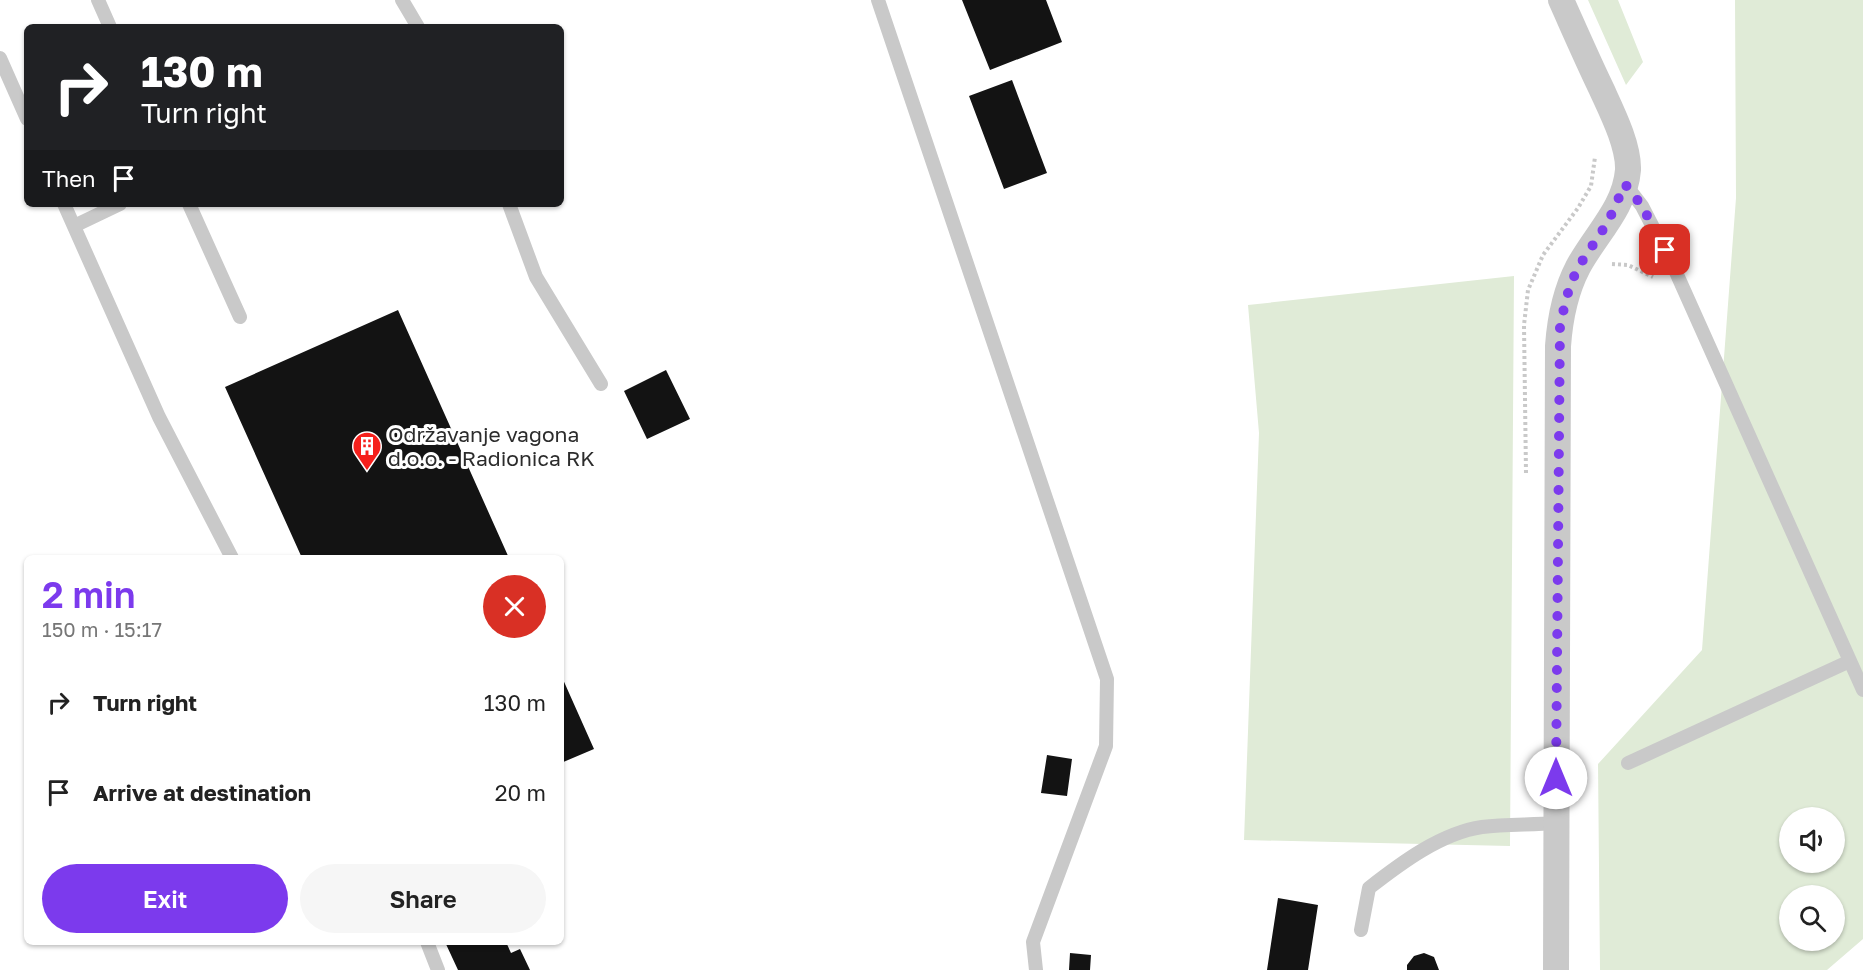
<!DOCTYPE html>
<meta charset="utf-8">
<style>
:root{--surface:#fff;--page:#f6f6f6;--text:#222;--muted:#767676;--accent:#7c3aed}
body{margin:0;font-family:"Golos Text",sans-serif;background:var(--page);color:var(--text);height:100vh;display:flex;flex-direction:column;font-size:22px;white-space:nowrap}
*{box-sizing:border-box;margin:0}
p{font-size:20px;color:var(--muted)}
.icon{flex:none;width:33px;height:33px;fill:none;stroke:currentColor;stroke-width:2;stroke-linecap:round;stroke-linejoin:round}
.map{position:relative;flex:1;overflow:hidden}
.drawer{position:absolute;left:24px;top:555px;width:540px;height:390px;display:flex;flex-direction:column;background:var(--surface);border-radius:9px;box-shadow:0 2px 4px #0004}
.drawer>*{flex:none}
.top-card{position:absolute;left:24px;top:24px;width:540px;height:183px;border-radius:9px;box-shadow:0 2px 4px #0004;background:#202124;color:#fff;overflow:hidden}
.fabs{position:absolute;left:1779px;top:807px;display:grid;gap:12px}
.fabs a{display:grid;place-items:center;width:66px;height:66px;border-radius:50%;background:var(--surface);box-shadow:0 2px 4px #0004;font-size:30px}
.pin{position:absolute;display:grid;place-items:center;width:51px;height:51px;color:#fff;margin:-26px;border-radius:12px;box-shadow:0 3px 9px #0006}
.me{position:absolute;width:66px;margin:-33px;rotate:0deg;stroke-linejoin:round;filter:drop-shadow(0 0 4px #0008)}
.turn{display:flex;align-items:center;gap:21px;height:126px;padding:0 18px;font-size:27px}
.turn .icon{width:78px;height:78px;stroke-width:2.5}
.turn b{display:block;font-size:42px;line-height:51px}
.then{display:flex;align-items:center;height:57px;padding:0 18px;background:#0003;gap:12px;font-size:22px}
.round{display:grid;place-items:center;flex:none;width:63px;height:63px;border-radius:32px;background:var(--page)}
.overview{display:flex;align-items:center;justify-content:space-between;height:102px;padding:0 18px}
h1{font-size:36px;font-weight:600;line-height:45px;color:var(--accent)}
.primary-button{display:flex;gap:12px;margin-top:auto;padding:12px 18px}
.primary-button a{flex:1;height:69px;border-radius:36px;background:var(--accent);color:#fff;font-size:24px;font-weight:600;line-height:69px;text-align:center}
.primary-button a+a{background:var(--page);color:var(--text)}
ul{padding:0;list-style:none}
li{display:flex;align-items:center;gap:18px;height:90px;padding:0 18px}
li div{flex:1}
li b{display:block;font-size:22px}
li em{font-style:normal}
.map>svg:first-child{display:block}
.green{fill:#e0ebd7;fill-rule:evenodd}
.building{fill:#131313}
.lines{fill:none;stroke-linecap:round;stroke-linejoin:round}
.path{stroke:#c9c9c9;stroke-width:4;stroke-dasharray:3 3;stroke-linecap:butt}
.lane{stroke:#c9c9c9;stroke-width:14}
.street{stroke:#c9c9c9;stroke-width:26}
.route{stroke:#7c3aed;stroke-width:10;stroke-dasharray:0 18}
.labels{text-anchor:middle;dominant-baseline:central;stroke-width:6;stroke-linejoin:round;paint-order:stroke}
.poi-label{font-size:21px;fill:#2c2c2c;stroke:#fff;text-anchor:start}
</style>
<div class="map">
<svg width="1863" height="970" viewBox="0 0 1863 970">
<rect width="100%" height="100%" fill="#fff"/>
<path class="green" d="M1588,0h30l25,62 -17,23z
M1735,0h128v939l-36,31h-227l-2,-206 104,-114 34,-452zM1790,818h44v44h-44zM1790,896h44v44h-44z
M1514,276l-4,570 -266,-6 15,-407 -11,-128z"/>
<path class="building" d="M962,0h84l16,42 -72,28z
M1012,80l35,93 -43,16 -35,-93z
M398,310l111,248h-207l-77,-171z
M666,370l24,49 -43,20 -23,-48z
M561,675l33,74 -33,14z
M1047,755l25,4 -5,37 -26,-3z
M1278,898l40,7 -10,65h-41z
M445,942h61l5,11 9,-4 10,21h-72z
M1070,953l21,2 -1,15h-21z
M1424,953l10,4 5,13h-32v-5l7,-9z"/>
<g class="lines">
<path class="path" d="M1612,264l16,1 25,12
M1526,473l-2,-148 4,-35 15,-35 35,-47 13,-22 4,-29"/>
<path class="lane" d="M98,0l12,27
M402,0l16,27
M878,0l229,679 -1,67 -73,196 3,28
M0,58l27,61
M1625,184l17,22 33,64 188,420
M64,204l95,213 73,141
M189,204l51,113
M509,204l27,73 65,107
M74,226l46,-22
M1628,763l222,-102
M1361,930l8,-42c32,-25 72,-55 113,-61 24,-3 49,-2 74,-4
M427,942l11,28"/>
<path class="street" d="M1556,970l2,-624c2,-28 7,-54 20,-79 17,-32 47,-59 50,-97 1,-25 -17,-60 -27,-82 -14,-29 -27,-59 -40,-88"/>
</g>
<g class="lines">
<path class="route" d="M1556,778l4,-454 10,-39 9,-19 29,-44 17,-38 17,22 23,44"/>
</g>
<defs>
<g id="building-pin" transform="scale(1.5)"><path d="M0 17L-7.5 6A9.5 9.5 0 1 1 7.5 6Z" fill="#f5201c" stroke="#fff"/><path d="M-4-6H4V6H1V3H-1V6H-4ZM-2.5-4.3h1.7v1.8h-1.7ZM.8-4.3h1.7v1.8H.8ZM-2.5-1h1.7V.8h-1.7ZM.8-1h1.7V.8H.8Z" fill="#fff"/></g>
</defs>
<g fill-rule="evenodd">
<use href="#building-pin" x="367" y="446"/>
</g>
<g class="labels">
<g class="poi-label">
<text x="388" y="434">Održavanje vagona<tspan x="388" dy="24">d.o.o. - Radionica RK</tspan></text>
</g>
</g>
</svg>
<div class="fabs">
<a><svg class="icon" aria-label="sound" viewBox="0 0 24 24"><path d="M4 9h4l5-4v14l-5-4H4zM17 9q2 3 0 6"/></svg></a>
<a><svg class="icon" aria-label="search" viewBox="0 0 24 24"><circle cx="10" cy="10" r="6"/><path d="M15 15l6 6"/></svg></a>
</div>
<div class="pin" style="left:1665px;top:250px;background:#d93025"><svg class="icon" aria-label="arrive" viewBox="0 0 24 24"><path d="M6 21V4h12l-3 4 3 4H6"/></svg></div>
<svg class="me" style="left:1556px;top:778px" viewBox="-20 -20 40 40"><circle r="19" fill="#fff"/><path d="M0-13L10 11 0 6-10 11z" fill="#7c3aed"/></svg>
<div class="top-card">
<div class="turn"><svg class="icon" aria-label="right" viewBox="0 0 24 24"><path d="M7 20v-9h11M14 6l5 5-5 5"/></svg><div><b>130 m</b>Turn right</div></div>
<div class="then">Then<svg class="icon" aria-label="arrive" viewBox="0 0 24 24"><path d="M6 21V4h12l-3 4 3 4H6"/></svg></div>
</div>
<section class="drawer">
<div class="overview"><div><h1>2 min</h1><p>150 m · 15:17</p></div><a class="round" style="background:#d93025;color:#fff"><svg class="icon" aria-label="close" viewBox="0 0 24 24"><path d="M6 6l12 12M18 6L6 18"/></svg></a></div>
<ul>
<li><svg class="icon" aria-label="right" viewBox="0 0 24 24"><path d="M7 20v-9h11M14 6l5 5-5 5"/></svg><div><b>Turn right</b></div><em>130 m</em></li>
<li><svg class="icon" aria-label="arrive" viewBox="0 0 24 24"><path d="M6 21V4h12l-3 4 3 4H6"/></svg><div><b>Arrive at destination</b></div><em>20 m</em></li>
</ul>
<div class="primary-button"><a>Exit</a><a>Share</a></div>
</section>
</div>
